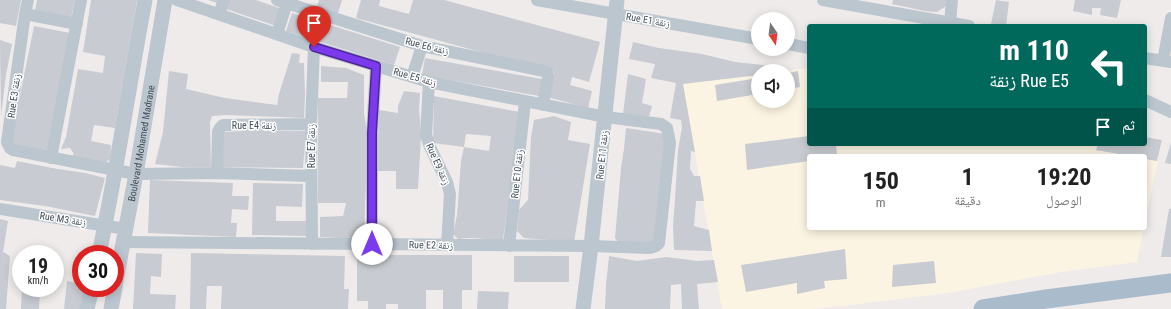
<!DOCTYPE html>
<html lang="ar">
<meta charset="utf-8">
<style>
:root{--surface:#fff;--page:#f2f2f2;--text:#222;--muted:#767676}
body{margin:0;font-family:"Roboto Condensed","Noto Naskh Arabic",sans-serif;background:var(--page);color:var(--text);direction:rtl;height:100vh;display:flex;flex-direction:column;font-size:15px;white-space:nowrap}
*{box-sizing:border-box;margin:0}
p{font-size:13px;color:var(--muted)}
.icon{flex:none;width:22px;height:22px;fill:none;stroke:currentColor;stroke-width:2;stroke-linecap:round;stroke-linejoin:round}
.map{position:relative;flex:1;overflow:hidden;direction:ltr}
.panel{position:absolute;left:807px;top:154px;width:340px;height:76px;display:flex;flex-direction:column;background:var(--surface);border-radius:4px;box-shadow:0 2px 10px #0003;direction:rtl}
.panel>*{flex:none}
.guide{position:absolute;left:807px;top:24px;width:340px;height:122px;border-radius:4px;box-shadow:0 2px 10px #0003;direction:rtl;background:#00695c;color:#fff;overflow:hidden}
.needle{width:26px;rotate:166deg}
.fabs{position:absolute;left:751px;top:12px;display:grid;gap:8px}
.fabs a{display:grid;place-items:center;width:44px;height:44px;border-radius:50%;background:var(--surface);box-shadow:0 2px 10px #0003;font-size:20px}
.speed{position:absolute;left:12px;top:245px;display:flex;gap:8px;font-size:20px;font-weight:700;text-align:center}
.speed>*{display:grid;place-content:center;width:52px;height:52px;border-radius:50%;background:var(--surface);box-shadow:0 2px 10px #0003;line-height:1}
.speed small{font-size:10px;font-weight:400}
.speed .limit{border:6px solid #d22;background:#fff;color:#111}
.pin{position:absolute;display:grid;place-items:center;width:34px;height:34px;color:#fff;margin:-41px -17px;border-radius:50% 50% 50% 0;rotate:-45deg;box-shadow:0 0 4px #0007}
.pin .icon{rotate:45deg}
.me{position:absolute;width:44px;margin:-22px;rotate:0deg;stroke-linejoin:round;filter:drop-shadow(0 0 3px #0008)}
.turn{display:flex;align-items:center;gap:14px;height:84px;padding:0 12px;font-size:18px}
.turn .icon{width:52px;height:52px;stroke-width:2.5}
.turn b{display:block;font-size:28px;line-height:34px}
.then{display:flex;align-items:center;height:38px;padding:0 12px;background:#0003;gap:8px;font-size:15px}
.eta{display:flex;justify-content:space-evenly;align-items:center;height:68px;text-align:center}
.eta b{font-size:24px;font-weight:700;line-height:28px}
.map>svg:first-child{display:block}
.commercial{fill:#fcf4e2}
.building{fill:#c8cbd1;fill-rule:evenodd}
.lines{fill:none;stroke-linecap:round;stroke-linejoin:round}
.minor{stroke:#bcc6cf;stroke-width:12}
.tertiary{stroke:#bcc6cf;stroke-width:15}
.primary{stroke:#abc;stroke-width:19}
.route-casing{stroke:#51269a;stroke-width:10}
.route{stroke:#7c3aed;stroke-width:7}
.labels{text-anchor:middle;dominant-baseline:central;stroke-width:3;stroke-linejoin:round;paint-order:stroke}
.street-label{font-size:10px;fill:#444f59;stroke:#fff}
</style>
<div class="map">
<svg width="1171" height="309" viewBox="0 0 1171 309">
<rect width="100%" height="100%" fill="#efebeb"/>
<path class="commercial" d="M809,68v76h336v-7l17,3 -17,82v-66h-336v72h335l-7,34 -76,10 -113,21 -98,12 -39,4h-89l-39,-225 75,-9v26h30v-30h-2z"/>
<path class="building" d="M0,0h21l-5,26 -16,-3z
M37,0h38l-4,18 -36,-8z
M91,0h46l-22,128 -21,-3 -3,16 20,4 -1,14 -7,6 -34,-7 5,-4 -4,-6 -9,1 5,-12 12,-68 25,4 2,-17 -22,-4z
M208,0h13l-1,4z
M229,0h27l26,9 -6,17 -50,-17z
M319,0h23l-5,16 -21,-6z
M361,0h19l-1,6 30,8 4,-14h31l156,42 -11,40 -17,-5 -2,8 22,6 -4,17 -41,-11 7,-25 -198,-54z
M893,0h53v6l-9,6 -12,-1 -33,-7z
M996,0l13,2 -3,24 -15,-2z
M1075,0h46l-4,18 -17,-3 1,-7h-9v7l-19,-4z
M292,13l108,34 -6,18 -108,-34z
M34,26l36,7 -24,119 -36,-7z
M0,40l12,4 -6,31 -5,41z
M633,42l26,6 43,6 33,8 28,3 15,6h-20v4l-75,9 12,68 -4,-1 -1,18 4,7h6l4,25h-8l-2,25 15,4 3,21 -38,-1 -1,-25 2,-26 3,-49 4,-23 -1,-7 -11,-2 6,-35 -25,-5 4,-14 -26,-5z
M292,53l8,1 -1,9h5l1,32 -1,23 -78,-3 -14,1 -2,6 1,45h-29l-27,-3 8,-32 6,-61 19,3 -2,15 39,9 52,7 2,-11z
M425,58l117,21 -3,17 -117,-21z
M321,66l25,2 18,7v38l3,21v20l-3,83 -23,1 -21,-1v-20l23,-1 3,-13h-28v-105h29l1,-16h-27z
M798,71l2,16 -12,2v-16z
M628,74l18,5 -4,24 10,3 -3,11 -26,-3z
M758,78v16l-41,7 -2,-16z
M404,91l16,2 -1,15 2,28 -3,53h-22v-18h-19l2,-61 19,3v-7z
M434,96l86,16 -17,128 -33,-2 -12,1 -5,-5 4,-19 4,-54 3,-14 -31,-4zM466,134l25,2 -2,15 -25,-4z
M554,116l17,6 -3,18 22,4 -16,98 -50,-4 -7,-7 2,-21 9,-10 3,-63 3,-17z
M626,128l40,6 -10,111 -37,-2 -4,-5 6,-70 3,-19z
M246,131h60l-3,37 -82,-1 1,-35z
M809,136v8h27l1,12h-28v5l-62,9 -2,-26z
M1145,137l17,3 -5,21 -12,-2v-3h-15l-34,-6 2,-6h47z
M1171,143v21l-6,-1z
M17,161l35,7 33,5 20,5 -10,38 -50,-10 -45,-6v-35l15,3z
M150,180l83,3 -1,13h17l-1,14 -16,-1 -1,14h6l-1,14 -88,-4z
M253,183l50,1 -1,23 -26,-1v15h31v15l-55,-1z
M1169,209h2v48h-10z
M0,219l8,2 -5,31 7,4 -4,53h-6z
M845,249l2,30 -23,2 1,7 -28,6v-11l-51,9 -5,-27z
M136,253l26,1 -1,23 -10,-1 -1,18 26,1 -1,14h-42z
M191,253l154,3 -1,33h5l-1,20h-127l1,-23h-15l-1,23h-16z
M357,255h115v35h-10v19h-19v-19h-17v19h-28v-5h-12v5h-18v-8h-11z
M514,256h55v26h-55z
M609,256l28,5 29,-4 32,4 16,-1 4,22 -21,2 2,25h-17l-1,-25 -10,1 -1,24h-65l1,-24z
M934,261l2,22 -44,4 1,-22z
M67,281l14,3v4h5l-4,21h-18z
M22,288h18l-1,21h-18z
M478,291l31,1 -1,17h-31z"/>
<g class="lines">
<path class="minor" d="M28,0l-3,14 -18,128 3,6 3,2 123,24 81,-1 94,3
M277,0l145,46 122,25 3,1 1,5 -5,28
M537,0l221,39
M823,0l146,26
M25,14l52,10
M219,14l5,-14
M950,23l2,-23
M277,34l10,-31
M788,44l21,4
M1145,58l26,4
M1163,61l8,-43
M412,77l10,-31
M429,82l-3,53 4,12 17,35 3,12 -3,51
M1145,100l26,12
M51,158l30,-158
M217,173l1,-41 2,-4 3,-3 88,-1
M0,209l126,20
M124,242l467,4 59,2 6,-2 3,-3 11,-100 -3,-15 -6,-4 -55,-7 -177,-35 -115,-35 -137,-47
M312,244l-1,-120 3,-77
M372,244v-111l4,-67
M509,246l16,-144"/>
<g class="tertiary">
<path d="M99,254c18,-84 30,-169 46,-254"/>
<path id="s1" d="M115,286l21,-112 29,-174"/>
<path d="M87,309l5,-21"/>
<path d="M111,309l4,-21"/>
<path d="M583,309l8,-63 26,-246"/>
</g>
<path class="primary" d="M983,309l63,-10 125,-16"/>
</g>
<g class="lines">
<g class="route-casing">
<path id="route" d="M314,47l62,19 -4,67v111"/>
</g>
<use href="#route" class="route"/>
</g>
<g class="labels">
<g class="street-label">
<text transform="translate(648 20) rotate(10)">Rue E1 زنقة</text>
<text transform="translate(427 46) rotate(14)">Rue E6 زنقة</text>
<text transform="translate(415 77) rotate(16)">Rue E5 زنقة</text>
<text transform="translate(14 96) rotate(-82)">Rue E3 زنقة</text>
<text x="254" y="125">Rue E4 زنقة</text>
<text stroke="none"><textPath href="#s1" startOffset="145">Boulevard Mohamed Madrane</textPath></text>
<text transform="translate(311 146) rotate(-90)">Rue E7 زنقة</text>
<text transform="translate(602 155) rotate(-84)">Rue E11 زنقة</text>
<text transform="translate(438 164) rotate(66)">Rue E9 زنقة</text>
<text transform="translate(517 174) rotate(-84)">Rue E10 زنقة</text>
<text transform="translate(63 219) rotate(9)">Rue M3 زنقة</text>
<text transform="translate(431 245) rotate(1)">Rue E2 زنقة</text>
</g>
</g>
</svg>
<div class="fabs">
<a><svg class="needle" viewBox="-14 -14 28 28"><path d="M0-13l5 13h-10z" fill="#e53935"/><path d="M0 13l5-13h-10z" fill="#767676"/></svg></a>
<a><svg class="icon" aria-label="sound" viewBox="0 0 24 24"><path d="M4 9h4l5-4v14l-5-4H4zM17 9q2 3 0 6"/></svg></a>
</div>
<div class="speed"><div>19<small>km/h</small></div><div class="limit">30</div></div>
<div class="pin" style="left:314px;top:47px;background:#d93025"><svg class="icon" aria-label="arrive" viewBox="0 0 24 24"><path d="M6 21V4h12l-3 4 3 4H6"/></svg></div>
<svg class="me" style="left:372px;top:244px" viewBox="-20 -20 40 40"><circle r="19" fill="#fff"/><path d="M0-13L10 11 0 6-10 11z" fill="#7c3aed"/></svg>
<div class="guide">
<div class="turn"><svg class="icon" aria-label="left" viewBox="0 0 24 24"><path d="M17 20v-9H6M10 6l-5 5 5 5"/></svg><div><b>110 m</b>Rue E5 زنقة</div></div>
<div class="then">ثم<svg class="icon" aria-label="arrive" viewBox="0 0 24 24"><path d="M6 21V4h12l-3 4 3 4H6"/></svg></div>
</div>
<section class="panel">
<div class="eta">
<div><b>19:20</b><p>الوصول</p></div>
<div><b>1</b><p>دقيقة</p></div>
<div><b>150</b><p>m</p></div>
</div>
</section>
</div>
